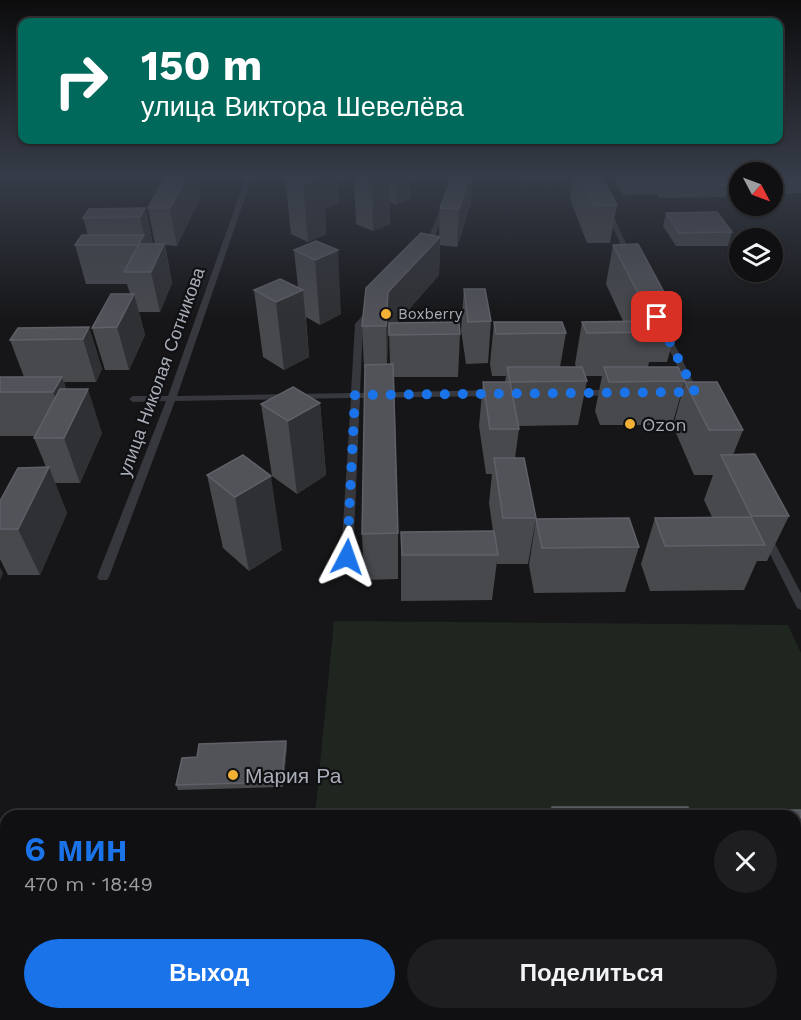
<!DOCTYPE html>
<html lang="ru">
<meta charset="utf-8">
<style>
:root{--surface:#101012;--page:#1e1e20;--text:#f1f3f6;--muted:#9c9d9f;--line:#303032;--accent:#1a73e8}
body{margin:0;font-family:"Work Sans",sans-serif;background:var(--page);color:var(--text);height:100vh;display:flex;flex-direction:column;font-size:22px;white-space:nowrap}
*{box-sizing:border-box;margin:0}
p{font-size:20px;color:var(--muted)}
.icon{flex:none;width:33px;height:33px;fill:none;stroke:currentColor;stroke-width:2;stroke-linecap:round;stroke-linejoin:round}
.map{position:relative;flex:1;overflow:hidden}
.panel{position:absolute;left:0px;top:810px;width:801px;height:210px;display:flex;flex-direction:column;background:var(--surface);border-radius:18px 18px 0 0;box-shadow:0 2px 4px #0004,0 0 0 2px var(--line)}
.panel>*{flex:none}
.banner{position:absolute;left:18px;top:18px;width:765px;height:126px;border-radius:12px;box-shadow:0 2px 4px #0004,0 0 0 2px var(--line);background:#00695c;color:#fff;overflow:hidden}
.needle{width:39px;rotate:131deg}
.tools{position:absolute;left:729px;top:162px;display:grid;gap:12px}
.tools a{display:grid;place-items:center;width:54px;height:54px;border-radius:50%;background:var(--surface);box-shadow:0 2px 4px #0004,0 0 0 2px var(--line);font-size:30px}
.pin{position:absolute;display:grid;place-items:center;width:51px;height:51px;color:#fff;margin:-26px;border-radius:12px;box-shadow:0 3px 9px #0006}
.me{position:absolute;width:66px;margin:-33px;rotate:4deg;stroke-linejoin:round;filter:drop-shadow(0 0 4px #0008)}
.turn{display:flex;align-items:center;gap:21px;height:126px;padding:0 24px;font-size:27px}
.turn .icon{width:78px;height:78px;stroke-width:2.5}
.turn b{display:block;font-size:42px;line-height:51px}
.round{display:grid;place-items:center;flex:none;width:63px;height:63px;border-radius:32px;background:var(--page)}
.overview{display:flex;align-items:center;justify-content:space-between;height:102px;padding:0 24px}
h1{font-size:36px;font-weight:600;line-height:45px;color:var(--accent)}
.cta{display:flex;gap:12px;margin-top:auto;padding:12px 24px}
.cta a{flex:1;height:69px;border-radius:36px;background:var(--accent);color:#fff;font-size:24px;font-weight:600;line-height:69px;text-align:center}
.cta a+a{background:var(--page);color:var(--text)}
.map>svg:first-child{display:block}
.green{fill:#1e261f}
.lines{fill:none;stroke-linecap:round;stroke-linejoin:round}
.street{fill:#37383d;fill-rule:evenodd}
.wall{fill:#47494d;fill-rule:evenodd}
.shaded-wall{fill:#2f3033}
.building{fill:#525359;stroke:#5f6168;stroke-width:1.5}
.route{stroke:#1a73e8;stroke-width:10;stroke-dasharray:0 18}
.poi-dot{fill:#f2b134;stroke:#111113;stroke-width:2}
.labels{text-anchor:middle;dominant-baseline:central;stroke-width:4.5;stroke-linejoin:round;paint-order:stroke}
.far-poi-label{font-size:15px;fill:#a8adb8;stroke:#111113;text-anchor:start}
.street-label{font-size:18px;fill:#a8adb8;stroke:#111113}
.poi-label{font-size:18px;fill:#a8adb8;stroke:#111113;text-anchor:start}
.near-poi-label{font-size:21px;fill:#a8adb8;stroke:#111113;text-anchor:start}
</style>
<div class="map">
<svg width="801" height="1020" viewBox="0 0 801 1020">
<rect width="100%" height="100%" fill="#161618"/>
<path class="green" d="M514,177h65l1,10h-20l-3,-3 1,3h-19l-4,-3 1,3h-19z
M334,621l454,4 13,28v160l-486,2z"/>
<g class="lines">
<path class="street" d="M246,177h6l-75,219 174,-3 4,-69 13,-15h3l4,2 -12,13 -3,69 135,-3 4,3 -4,3 -135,2 -7,159 -2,3h-8l-2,-3 10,-159 -176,3 -66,176 -2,3h-8l-2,-3 69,-176 -33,1 -4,-3 4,-3h35z
M448,177h6v13l-23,56 -5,1 -1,-1 23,-56z
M609,211l3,2 20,43 -1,1 -5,-1 -20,-43z
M663,333h6l1,2 28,57 -1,2 -3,1 -4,-3 -28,-57z
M571,390h41l4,3 -4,3 -44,-1 -1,-2z
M767,534l5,4 29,55v17l-4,-2 -35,-70z"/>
</g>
<path class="wall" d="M285,177h52l2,26 -14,6 1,25 -18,8 -17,-8z
M354,177h57v21l-15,7 -6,-3v22l-17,7 -17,-7z
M452,177h20l-1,26 -14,44 -17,-2 -1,30 -42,48 63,11 -2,43h-64l4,156v46l-34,1 -2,-46 3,-166h-1l-2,-42 77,-90 1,-28zM389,331l1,33h-3l1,-31z
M573,177h29l15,28 -7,38h-23l-17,-44z
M616,177h124v17h-14l-1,3 -66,1 -2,-4 -34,1 -8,-14z
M772,177h29v16l-29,1z
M201,196l-24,50 -12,-1 7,38 -12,29h-21l6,23 -16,35h-24l-13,-42 38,-34 -3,-10h-41l-11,-39 13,-10 -5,-17 62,-10 8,36h2l-7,-36z
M666,213l66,19 -4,14h-52l-13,-20z
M316,241l25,73 -21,11 -14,-8 3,40 -25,13 -21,-13 -9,-67 44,-3 -4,-37z
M613,245l66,75 -12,42h-18l-1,5 37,14 -13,44h-72l-5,-14 7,-35h-17l2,5 -9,44 -60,1 1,3 -4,29 21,60 -8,46h-31v-3l-5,39 -91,1v-69l92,-1 -4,-28 3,-29h-6l-7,-48 4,-44h22l1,-6h-14l-2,-12 4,-42 72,11 -6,34h16l-1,-3 7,-42 41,-1 -17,-37z
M464,289l27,32 -3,42 -22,1 -5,-34z
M89,327l13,42 -6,13h-32l2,7 36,44 -22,50h-25l12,30 -27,62h-32l-8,-16v-58l46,-34 -12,-29 1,-2h-35v-59h24l-14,-37z
M685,382l58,48 -10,25 56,61 -22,45h-10l-13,29 -94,1 -9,-27 14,-46 57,-1 -8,-17 9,-25h-19l-21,-49z
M320,403l6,72 -29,19 -25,-18 -11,-72z
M243,455l39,95 -33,21 -26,-23 -16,-73z
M536,519l103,28 -14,45 -91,1 -5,-28z
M286,741l1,6 -4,40 -105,3 -2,-5 21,-28z
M552,807l138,9h-141z
M723,810h78v85h-6v-79h-76z"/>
<path class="shaded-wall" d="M186,177h12l3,19 -24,50 -7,-38z
M318,177h19l2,26 -14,6 1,25 -18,8 -5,-59z
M372,177h18v47l-17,7z
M396,177h15v21l-15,7z
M470,177h2l-1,26 -14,44 2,-38z
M145,208l8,37 -4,10 -9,-38z
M144,235l8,35 12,-26 8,39 -12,29 -9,-40 -13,-27z
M440,237l-1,38 -51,58 -1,35 -1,-42 2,-34z
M338,250l3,64 -21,11 -5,-65z
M303,290l6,67 -25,13 -8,-68z
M134,294l11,41 -16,35 -12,-43z
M89,327l13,42 -6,13 -13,-43z
M62,377l13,38 13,-26 14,44 -22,50 -16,-45 3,-8 -14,-38z
M320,403l6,72 -29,19 -9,-73z
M49,467l18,46 -27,62 -22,-46z
M271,476l11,74 -33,21 -14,-74z
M0,567l3,6 -3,8z
M286,741l1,6 -4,40 -1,-5z
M371,1014h3v6h-3z"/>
<path class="building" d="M165,177h21l-16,31h-22z
M290,177h28l-15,6z
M452,177h18l-11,32 -19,-1z
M581,177h21l15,28 -23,1z
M622,177h118v5h-15l3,3 -66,1 -2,-3h-35z
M772,177h29v5h-29z
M145,208l-5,9 -57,1 6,-9z
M717,212l15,20 -53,1 -13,-20z
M421,233l19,4 -52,55 -2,34h-24l4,-38z
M82,235h62l-6,10h-63z
M316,241l22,9 -23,10 -21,-10z
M139,244h25l-13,28h-27z
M638,244l41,76h-27l-39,-75z
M280,279l23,11 -27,12 -22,-12z
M464,289h21l6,32 -23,1z
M111,294h23l-17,33 -25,1z
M650,321l6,11 -69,1 -5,-11z
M459,322l1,12 -71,1v-12z
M494,322h68l4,11 -70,1z
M89,327l-6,12 -73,1 8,-12z
M393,364l5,169 -36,1 3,-169z
M507,367h75l5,14 -77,1z
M604,367h74l7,14 -76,1z
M0,377h62l-9,15h-53z
M483,382h27l9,47h-29z
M685,382h32l26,48h-34z
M293,387l27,16 -32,18 -27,-17z
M60,389h28l-24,49h-30z
M755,454l34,62h-38l-30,-61z
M243,455l28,21 -36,21 -28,-22z
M494,458h30l12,60h-33z
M49,467l-31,62h-18v-28l18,-33z
M751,517l14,28 -100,1 -10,-28z
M629,518l10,29 -97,1 -6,-29z
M494,531l4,24h-96l-1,-23z
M286,741l-4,41 -106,3 6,-27 15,-1 2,-13z
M552,807h136l2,9h-137z
M509,810l1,6h-137v-5z
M723,810h78v47h-6v-41h-70z
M315,1014h56v6h-57z"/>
<linearGradient id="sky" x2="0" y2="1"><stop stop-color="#0c0c0d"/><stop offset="0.55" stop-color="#363c48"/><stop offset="1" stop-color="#363c48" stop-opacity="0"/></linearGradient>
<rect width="801" height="320" fill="url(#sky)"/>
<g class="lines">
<path class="route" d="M347,557l8,-162 340,-3 -38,-75"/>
</g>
<g class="poi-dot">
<circle cx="386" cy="314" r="6"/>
<circle cx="630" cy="424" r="6"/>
<circle cx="233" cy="775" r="6"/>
</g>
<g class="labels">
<g class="far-poi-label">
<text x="398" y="314">Boxberry</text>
</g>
<g class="street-label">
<text transform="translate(161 372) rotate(-70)">улица Николая Сотникова</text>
</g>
<g class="poi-label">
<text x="642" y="424">Ozon</text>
</g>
<g class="near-poi-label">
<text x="245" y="775">Мария Ра</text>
</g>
</g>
</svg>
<div class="tools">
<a><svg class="needle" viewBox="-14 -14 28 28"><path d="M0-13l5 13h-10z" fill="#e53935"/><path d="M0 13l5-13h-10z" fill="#9c9d9f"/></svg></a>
<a><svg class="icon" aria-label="layers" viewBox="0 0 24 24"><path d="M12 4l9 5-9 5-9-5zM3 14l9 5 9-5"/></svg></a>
</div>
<div class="pin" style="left:657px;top:317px;background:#d93025"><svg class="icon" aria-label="arrive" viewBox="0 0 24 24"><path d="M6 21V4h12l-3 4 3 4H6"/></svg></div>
<svg class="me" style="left:347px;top:557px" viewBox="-20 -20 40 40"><path d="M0-17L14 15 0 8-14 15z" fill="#1a73e8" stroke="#fff" stroke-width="4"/></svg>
<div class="banner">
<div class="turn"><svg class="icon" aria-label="right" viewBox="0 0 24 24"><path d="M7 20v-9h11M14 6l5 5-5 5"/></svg><div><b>150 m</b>улица Виктора Шевелёва</div></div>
</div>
<section class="panel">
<div class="overview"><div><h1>6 мин</h1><p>470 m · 18:49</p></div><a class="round"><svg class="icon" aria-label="close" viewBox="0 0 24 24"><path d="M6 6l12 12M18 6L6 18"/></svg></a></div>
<div class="cta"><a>Выход</a><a>Поделиться</a></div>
</section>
</div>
